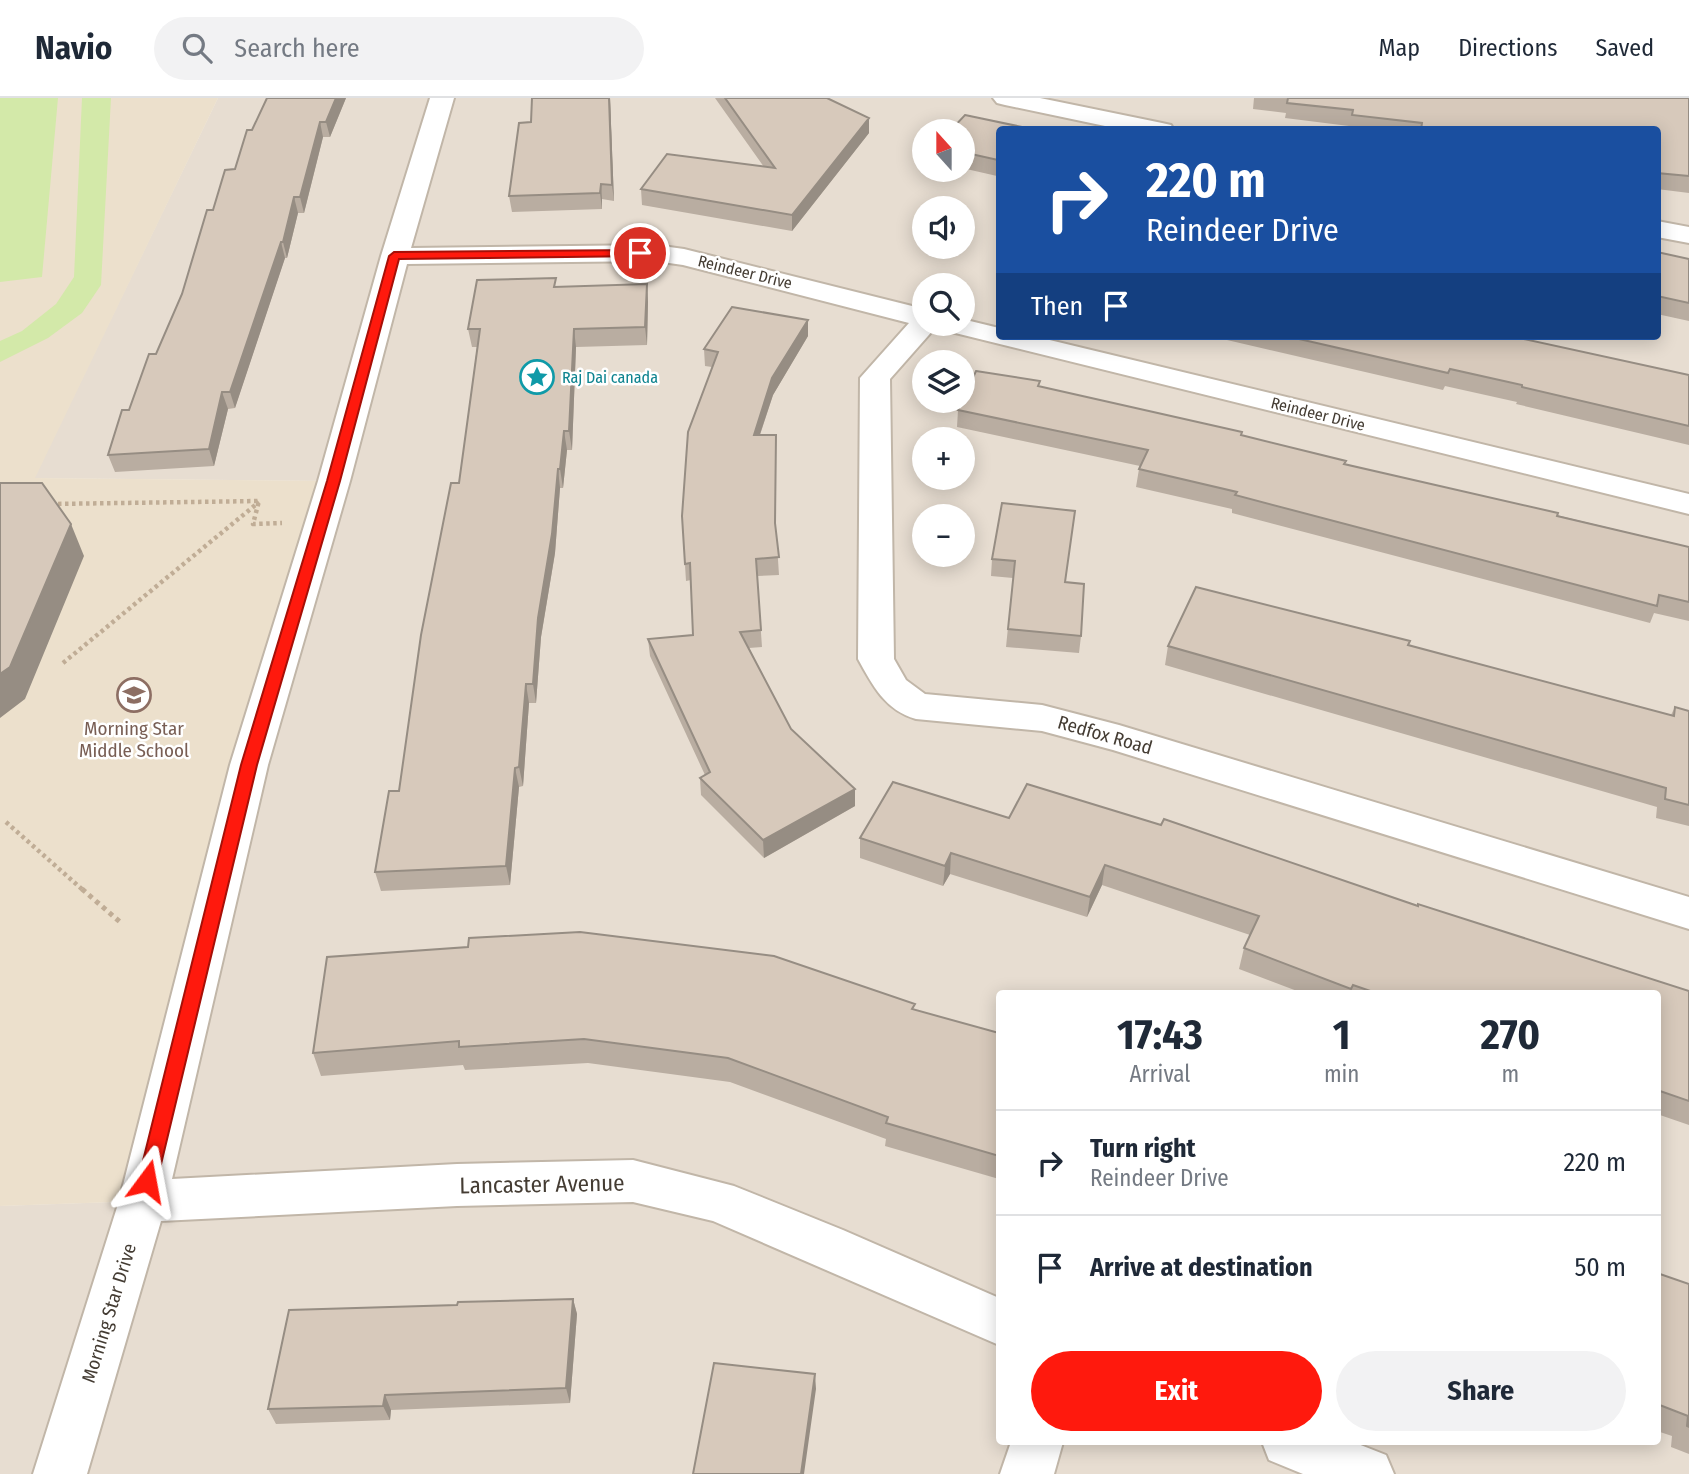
<!DOCTYPE html>
<meta charset="utf-8">
<style>
:root{--surface:#fff;--page:#f2f2f3;--text:#1f2937;--muted:#747a83;--line:#e0e1e3;--accent:#ff190d}
body{margin:0;font-family:"Fira Sans Condensed",sans-serif;background:var(--page);color:var(--text);height:100vh;display:flex;flex-direction:column;font-size:26px;white-space:nowrap}
*{box-sizing:border-box;margin:0}
p{font-size:23px;color:var(--muted)}
.icon{flex:none;width:38px;height:38px;fill:none;stroke:currentColor;stroke-width:2;stroke-linecap:round;stroke-linejoin:round}
.map{position:relative;flex:1;overflow:hidden}
.details{position:absolute;left:996px;top:892px;width:665px;height:455px;display:flex;flex-direction:column;background:var(--surface);border-radius:7px;box-shadow:0 4px 18px #0003}
.details>*{flex:none}
.top-card{position:absolute;left:996px;top:28px;width:665px;height:214px;border-radius:7px;box-shadow:0 4px 18px #0003;background:#1a4fa0;color:#fff;overflow:hidden}
.needle{width:46px;rotate:339deg}
.buttons{position:absolute;left:912px;top:21px;display:grid;gap:14px}
.buttons a{display:grid;place-items:center;width:63px;height:63px;border-radius:50%;background:var(--surface);box-shadow:0 4px 18px #0003;font-size:35px}
.pin{position:absolute;display:grid;place-items:center;width:60px;height:60px;color:#fff;margin:-30px;border:4px solid #fff;border-radius:50%;box-shadow:0 2px 7px #0007}
.me{position:absolute;width:77px;margin:-38px;rotate:13deg;stroke-linejoin:round;filter:drop-shadow(0 0 5px #0008)}
.turn{display:flex;align-items:center;gap:24px;height:147px;padding:0 35px;font-size:32px}
.turn .icon{width:91px;height:91px;stroke-width:2.5}
.turn b{display:block;font-size:49px;line-height:60px}
.then{display:flex;align-items:center;height:66px;padding:0 35px;background:#0003;gap:14px;font-size:26px}
.eta{display:flex;justify-content:space-evenly;align-items:center;height:119px;text-align:center}
.eta b{font-size:42px;font-weight:700;line-height:49px}
.action{display:flex;gap:14px;margin-top:auto;padding:14px 35px}
.action a{flex:1;height:80px;border-radius:42px;background:var(--accent);color:#fff;font-size:28px;font-weight:700;line-height:80px;text-align:center}
.action a+a{background:var(--page);color:var(--text)}
ul{padding:0;list-style:none}
li{display:flex;align-items:center;gap:21px;height:105px;padding:0 35px;border-top:2px solid var(--line)}
li div{flex:1}
li b{display:block;font-size:26px}
li em{font-style:normal}
header{display:flex;align-items:center;gap:42px;box-sizing:border-box;height:98px;padding:0 35px;background:var(--surface);border-bottom:2px solid var(--line)}
header strong{font-size:33px}
nav{display:flex;gap:38px;margin-inline-start:auto;font-size:24px}
.search{width:490px;height:63px;background:var(--page);display:flex;align-items:center;gap:18px;box-sizing:border-box;padding:0 24px;border-radius:38px;color:var(--muted);font-size:26px}
.map>svg:first-child{display:block}
.residential{fill:#e7ddd1;fill-rule:evenodd}
.education{fill:#ece0cc}
.green{fill:#d3e9a9}
.lines{fill:none;stroke-linecap:round;stroke-linejoin:round}
.minor-casing{stroke:#c1b6a8;stroke-width:4}
.path-far1{stroke:#c0ad96;stroke-width:4.5;stroke-dasharray:3.5 3.5;stroke-linecap:butt}
.path{stroke:#c0ad96;stroke-width:5;stroke-dasharray:4.5 4.5;stroke-linecap:butt}
.minor{fill:#fff;fill-rule:evenodd}
.wall{fill:#b9ada1}
.shaded-wall{fill:#968d83}
.building{fill:#d7c9bb;stroke:#968d83;stroke-width:2}
.route{fill:#ff190d;stroke:#a61008;stroke-width:2}
.labels{text-anchor:middle;dominant-baseline:central;stroke-width:5;stroke-linejoin:round;paint-order:stroke}
.far-street-label{font-size:16px;fill:#443c33;stroke:#fff}
.far-culture-label{font-size:16px;fill:#0d838f;stroke:#fff;text-anchor:start}
.education-label{font-size:19px;fill:#785e54;stroke:#fff}
.street-label{font-size:19px;fill:#443c33;stroke:#fff}
.near-street-label{font-size:23px;fill:#443c33;stroke:#fff}
</style>
<header>
<strong>Navio</strong>
<div class="search"><svg class="icon" aria-label="search" viewBox="0 0 24 24"><circle cx="10" cy="10" r="6"/><path d="M15 15l6 6"/></svg>Search here</div>
<nav><a>Map</a><a>Directions</a><a>Saved</a></nav>
</header>
<div class="map">
<svg width="1689" height="1376" viewBox="0 0 1689 1376">
<rect width="100%" height="100%" fill="#f2ece3"/>
<path class="residential" d="M218,0h1471v1376h-1689v-268l143,-5 190,-720 -299,-3zM999,32h658v206h-658zM924,33h38v39h-38zM924,110h38v39h-38zM924,187h38v39h-38zM924,264h38v39h-38zM924,341h38v39h-38zM924,418h38v39h-38zM999,896h658v448h-658z"/>
<path class="education" d="M0,0h218l-183,380 299,3 -191,720 -143,5z"/>
<path class="green" d="M0,0h58l-16,179 -42,5z
M82,0h29l-10,187 -19,28 -34,25 -48,24v-21l22,-10 34,-27 18,-27z"/>
<g class="lines">
<g class="minor-casing">
<path id="minor" d="M430,0h24l-43,150 244,-3 29,4 240,60v15h38v-5l37,9v8h34l656,158v20l-754,-186 -45,51 4,280 12,21 19,14 117,11 77,20 570,172v32l-576,-179 -71,-19 -126,-12c-31,-9 -43,-33 -58,-60l2,-281 49,-55 -226,-58 -28,-4 -248,3 -57,217 -82,284 -96,414 285,-15 176,-4 101,26 109,44 156,68v47l-286,-124 -80,-19 -176,4 -296,15 -74,253h-54l86,-273 111,-436 88,-284 63,-225z
M993,0h47l122,25 9,2 3,5h-50l-119,-25 -8,-2z
M1657,123l32,6v16l-32,-6z
M1011,1344h52l-9,32h-54z
M1262,1344h91l33,13 8,19h-91l-34,-14z"/>
</g>
<path class="path-far1" d="M51,406l208,-3 -6,23 29,-1
M63,565l196,-161
M6,724l78,69"/>
<path class="path" d="M82,791l38,33"/>
<use href="#minor" class="minor"/>
</g>
<path class="wall" d="M267,0h84h-5l-16,39h-7l-19,76h-6l-11,45h-2l-50,150 -7,1 -14,57 -99,6 -7,-17 21,-45 27,-56 26,-60 31,-84 22,-41 17,-39z
M610,0l4,103 -12,-2v10l-90,3 -3,-16 22,-74z
M715,0h112l42,20v15l-77,98 -150,-26 -1,-16 123,-22z
M1254,0h435v95l-32,-4v-59h-308v-4l-64,-8 1,-5 -33,-4z
M965,17l62,13v2h-28v44l-2,2 -35,-8v-37h-12z
M1657,154l32,7v62l-32,-7z
M647,186l1,18 -1,43 -71,2 -4,103h-5l-4,38h-3l-5,65 -14,84 -5,66h-7l-6,83 -4,1 -9,98 -129,6 -6,-19 24,-81 60,-308 18,-136h-5l-4,-18 89,-42z
M808,222v16l-35,59 -13,40 16,16v78l3,46 -22,1 5,71 -13,1 42,81 64,60v17l-91,52 -63,-63 -1,-17 5,-3 -55,-119 -2,-17 45,-4 -2,-55 -5,1 -4,-65 30,-149 -7,-1 -1,-17z
M1227,238h283l179,39v70l-173,-41 1,-2 -72,-16 -2,4 -216,-50z
M1040,283l-1,5 202,49 104,29 344,83v74l-35,-8 -4,10 -418,-110v-4l-96,-22 3,-18 1,-3 -183,-39 1,-17z
M1002,405l64,79 15,54 -2,17 -73,-6 7,-69 -22,-2 1,-17z
M1408,547l263,70 4,-8 14,4v115l-33,-8 1,-11 -492,-142 3,-19z
M1009,720l409,88 271,85v134l-32,-11v-120h-352l-66,-25 5,-21 6,-13 -148,-50 -15,32 -137,-43 -7,12 -83,-28v-20z
M327,859l587,53 85,23v146l-114,-33 1,-7 -156,-57 -142,-19 -123,7 -2,-5 -142,11 -8,-23z
M1657,1175l32,11v170l-18,-7 1,-11 -15,-5z
M573,1201l4,15 -7,89 -179,7 -1,10 -114,4 -8,-15 189,-104z"/>
<path class="shaded-wall" d="M336,0h10l-16,39 -4,-15z
M609,0h1l4,103 -2,-16z
M869,20v15l-77,98v-16z
M320,24l3,15 -19,76 -4,-16z
M999,61v15l-2,2 1,-16z
M601,86l1,15v10l-2,-16z
M294,99l4,16 -11,45 -4,-16z
M281,144l4,16 -50,150 -5,-16z
M647,186l1,18 -1,43 -2,-18z
M808,222v16l-35,59 -19,57v-17l18,-57z
M574,231l2,18 -4,103 -3,-19z
M222,294l6,17 -14,57 -5,-17z
M564,333l3,19 -4,38 -3,-19z
M558,371l2,19 -5,65 -14,84 -5,66 -3,-19 5,-66z
M71,426l13,32 -59,143 -25,19v-44z
M526,586l3,19 -6,83 -4,-19z
M515,670l4,19 -9,98 -4,-19z
M855,691v17l-91,52 -1,-18z
M951,755l-1,21 -7,12 2,-20z
M1105,767l-3,20 -15,32 3,-20z
M573,1201l4,15 -7,89 -4,-15z
M815,1276l1,15 -12,85h-3z
M385,1297l6,15 -1,10 -7,-14z"/>
<path class="building" d="M267,0h69l-10,24h-6l-20,75h-6l-11,45h-2l-51,150h-8l-13,57 -101,6 14,-45h7l20,-56h7l26,-60 25,-84h6l12,-40 10,-1 12,-39h5z
M532,0h77l3,87 -11,-1 -1,9 -91,3 10,-73 12,-1z
M725,0h102l42,20 -77,97 -151,-26 26,-35 108,14z
M1288,0h401v78l-32,-3v-43h-236l1,-7 -70,-8 1,-5 -66,-7z
M965,17l62,13 -1,2h-27l-1,30 -36,-8v-21h-12z
M1657,154l32,7v44l-32,-7z
M556,180l-2,9 93,-3 -2,43 -71,2 -5,102h-5l-4,38h-2l-6,65 -14,84 -5,66h-7l-7,83 -4,1 -9,98 -131,6 14,-81h10l22,-156 30,-152h8l21,-154h-12l9,-49z
M732,209l76,13 -36,58 -18,57h22l-1,88 4,34 -23,2 5,71 -21,2 51,97 64,60 -92,51 -63,-62 10,-6 -62,-133 45,-4 -3,-72 -5,1 -3,-48 6,-84 30,-80 -14,-3z
M1286,238h224l179,39v51l-167,-39v-2l-72,-16 -2,4z
M976,273l64,10 -2,5 204,46 -1,3 105,26 -2,3 214,49 -1,3 132,31v55l-30,-7 -2,11 -422,-111 2,-3 -98,-23 9,-19 -190,-40z
M0,385h42l29,41 -61,143 -10,7z
M1002,405l73,8 -10,71 19,2 -3,52 -73,-7 7,-68 -23,-2z
M1196,489l214,54 -2,4 266,71 1,-9 14,4v94l-24,-6 1,-11 -498,-142z
M893,684l116,36 18,-34 134,41 3,-6 254,87v-2l271,87v110l-32,-11v-96h-278l-26,-9 -2,4 -107,-41 15,-32 -154,-51 -15,32 -139,-44 -6,13 -85,-28z
M580,834l194,24 141,48 -3,5 87,24v123l-113,-33 2,-6 -160,-59 -144,-19 -125,8v-6l-146,12 14,-96 141,-10 1,-9z
M1657,1175l32,11v143l-2,-1 1,-10 -31,-12z
M573,1201l-7,89 -181,7 -2,11 -115,3 21,-99 168,-5 1,-3z
M714,1265l101,11 -14,100h-108z"/>
<path class="route" d="M640,152l5,3 -1,3 -245,3 -59,222 -83,284 -100,416 -3,6 -7,2 -7,-2 -2,-6 103,-416 86,-284 62,-225 5,-4z"/>
<defs>
<g id="sight-ring" transform="scale(1.75)"><circle r="9.5" fill="#fff" stroke="#0f9aa8" stroke-width="1.5"/><path d="M0-6L1.8-2.2L6-1.7L2.9 1.2L3.7 5.4L0 3.3L-3.7 5.4L-2.9 1.2L-6-1.7L-1.8-2.2Z" fill="#0f9aa8"/></g>
<g id="school-ring" transform="scale(1.75)"><circle r="9.5" fill="#fff" stroke="#8d6e63" stroke-width="1.5"/><path d="M0-5L7-2L0 1L-7-2ZM-4 1L0 2.5L4 1V4Q0 6-4 4Z" fill="#8d6e63"/></g>
</defs>
<g fill-rule="evenodd">
<use href="#sight-ring" x="537" y="279"/>
<use href="#school-ring" x="134" y="597"/>
</g>
<g class="labels">
<g class="far-street-label">
<text transform="translate(745 174) rotate(14)">Reindeer Drive</text>
<text transform="translate(1318 316) rotate(14)">Reindeer Drive</text>
</g>
<g class="far-culture-label">
<text x="562" y="279">Raj Dai canada</text>
</g>
<g class="education-label">
<text x="134" y="630">Morning Star<tspan x="134" dy="22">Middle School</tspan></text>
</g>
<g class="street-label">
<text transform="translate(1105 637) rotate(16)">Redfox Road</text>
<text transform="translate(109 1215) rotate(-73)">Morning Star Drive</text>
</g>
<g class="near-street-label">
<text transform="translate(542 1086) rotate(-1)">Lancaster Avenue</text>
</g>
</g>
</svg>
<div class="buttons">
<a><svg class="needle" viewBox="-14 -14 28 28"><path d="M0-13l5 13h-10z" fill="#e53935"/><path d="M0 13l5-13h-10z" fill="#747a83"/></svg></a>
<a><svg class="icon" aria-label="sound" viewBox="0 0 24 24"><path d="M4 9h4l5-4v14l-5-4H4zM17 9q2 3 0 6"/></svg></a>
<a><svg class="icon" aria-label="search" viewBox="0 0 24 24"><circle cx="10" cy="10" r="6"/><path d="M15 15l6 6"/></svg></a>
<a><svg class="icon" aria-label="layers" viewBox="0 0 24 24"><path d="M12 4l9 5-9 5-9-5zM3 14l9 5 9-5"/></svg></a>
<a>+</a>
<a>−</a>
</div>
<div class="pin" style="left:640px;top:155px;background:#d93025"><svg class="icon" aria-label="arrive" viewBox="0 0 24 24"><path d="M6 21V4h12l-3 4 3 4H6"/></svg></div>
<svg class="me" style="left:147px;top:1083px" viewBox="-20 -20 40 40"><path d="M0-17L14 15 0 8-14 15z" fill="#ff190d" stroke="#fff" stroke-width="4"/></svg>
<div class="top-card">
<div class="turn"><svg class="icon" aria-label="right" viewBox="0 0 24 24"><path d="M7 20v-9h11M14 6l5 5-5 5"/></svg><div><b>220 m</b>Reindeer Drive</div></div>
<div class="then">Then<svg class="icon" aria-label="arrive" viewBox="0 0 24 24"><path d="M6 21V4h12l-3 4 3 4H6"/></svg></div>
</div>
<section class="details">
<div class="eta">
<div><b>17:43</b><p>Arrival</p></div>
<div><b>1</b><p>min</p></div>
<div><b>270</b><p>m</p></div>
</div>
<ul>
<li><svg class="icon" aria-label="right" viewBox="0 0 24 24"><path d="M7 20v-9h11M14 6l5 5-5 5"/></svg><div><b>Turn right</b><p>Reindeer Drive</p></div><em>220 m</em></li>
<li><svg class="icon" aria-label="arrive" viewBox="0 0 24 24"><path d="M6 21V4h12l-3 4 3 4H6"/></svg><div><b>Arrive at destination</b></div><em>50 m</em></li>
</ul>
<div class="action"><a>Exit</a><a>Share</a></div>
</section>
</div>
